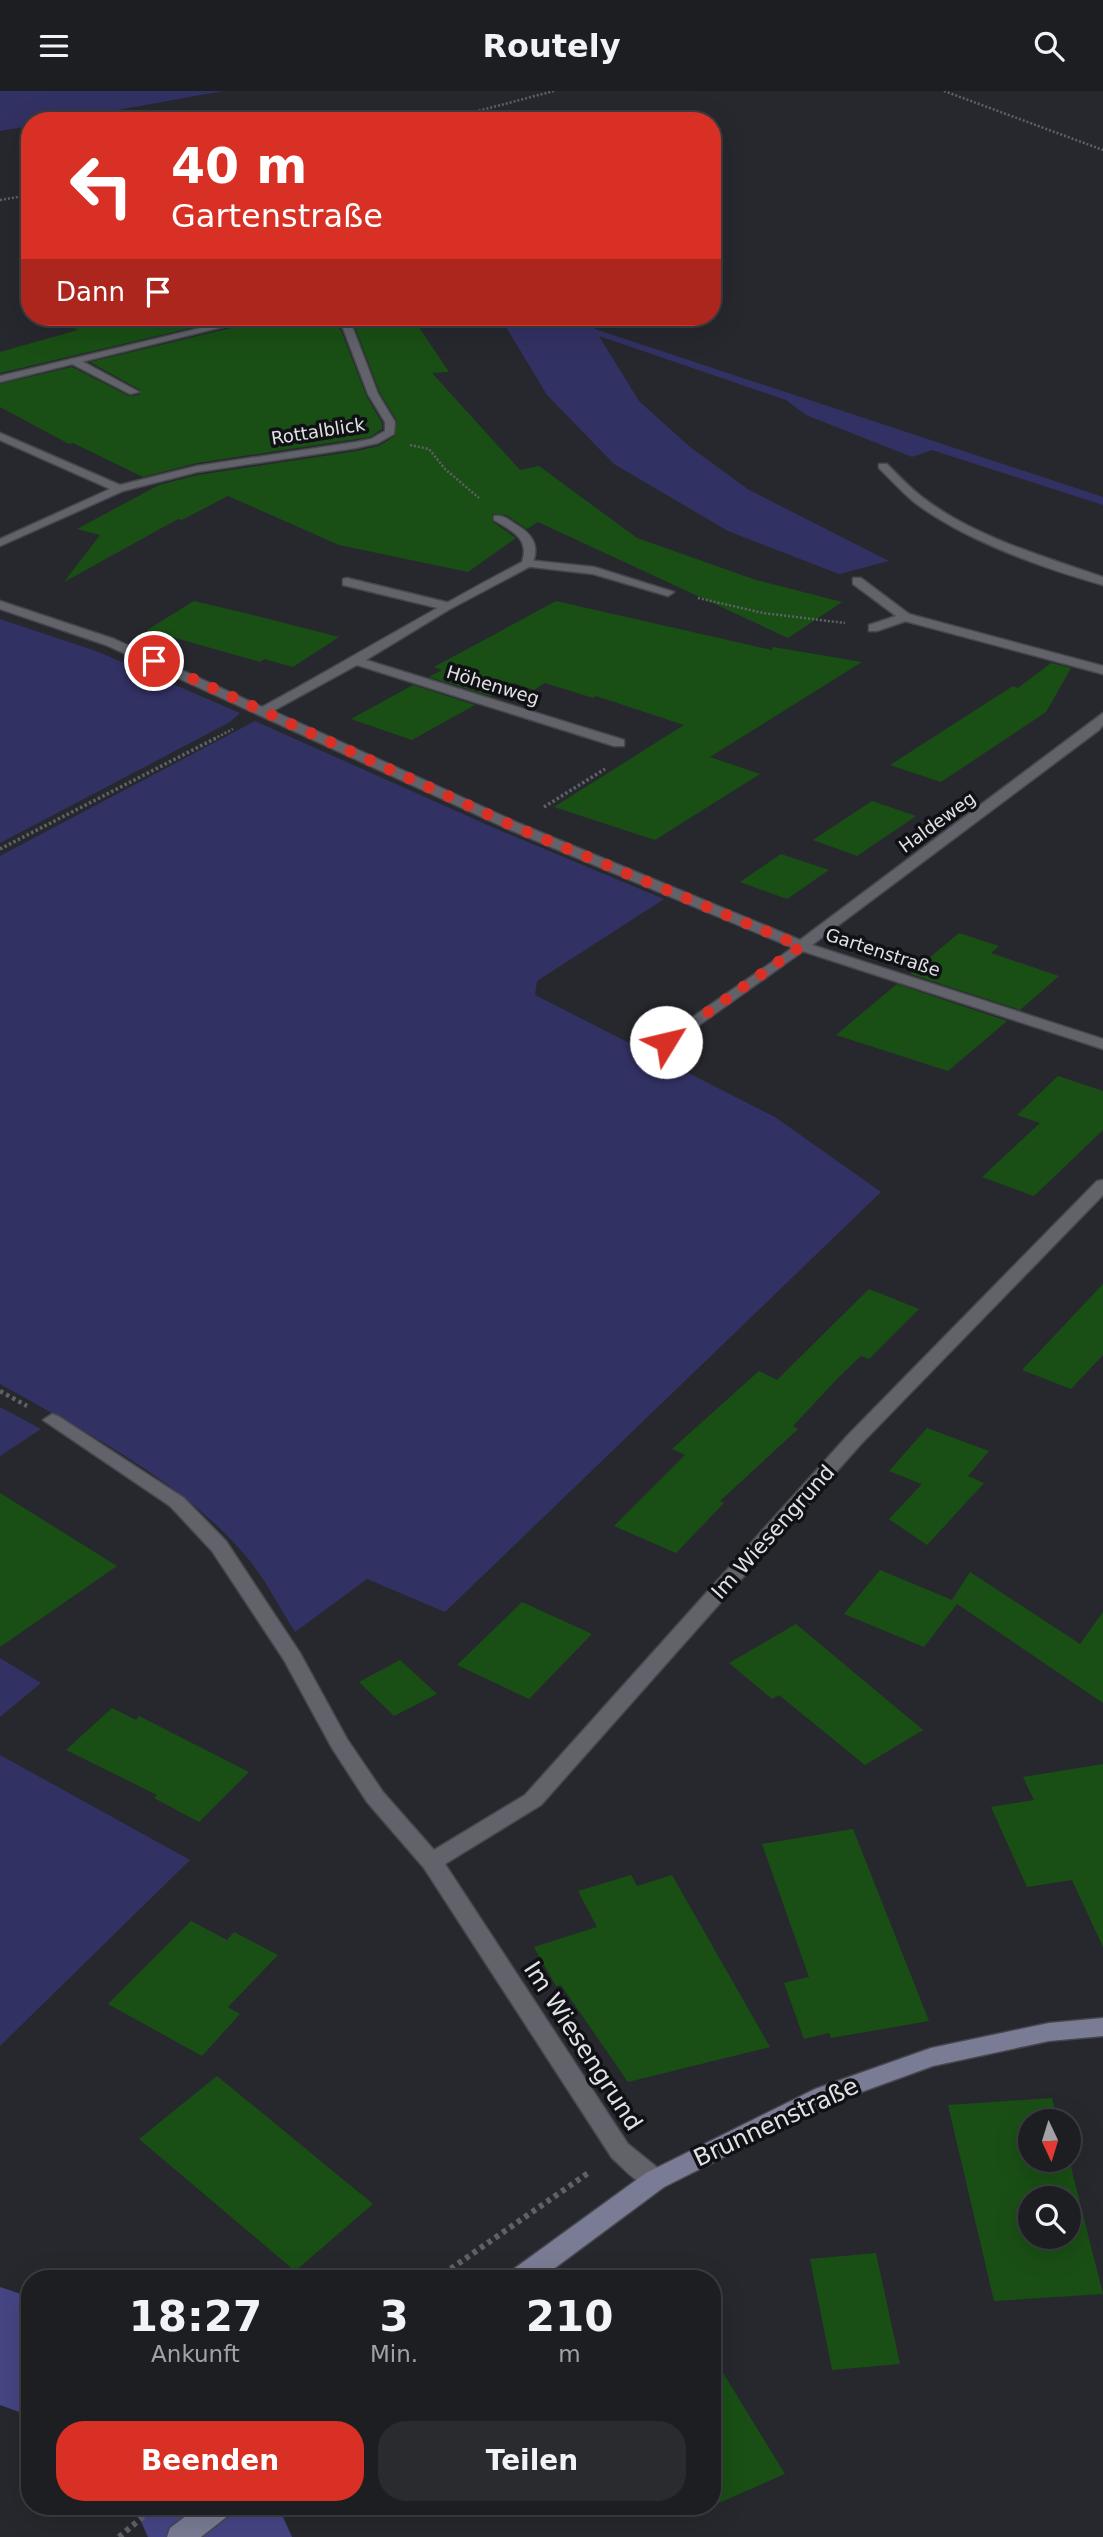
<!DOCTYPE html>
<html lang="de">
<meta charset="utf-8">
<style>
:root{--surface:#1d1e22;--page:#2a2b2f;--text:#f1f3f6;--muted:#a0a2a5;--line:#3b3c40;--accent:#d93025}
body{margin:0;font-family:"DejaVu Sans",sans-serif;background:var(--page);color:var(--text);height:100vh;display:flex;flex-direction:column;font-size:26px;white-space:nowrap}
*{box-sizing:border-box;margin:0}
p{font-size:23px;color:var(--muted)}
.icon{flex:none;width:38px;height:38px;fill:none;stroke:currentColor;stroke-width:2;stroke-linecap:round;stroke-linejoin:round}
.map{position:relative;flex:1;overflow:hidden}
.panel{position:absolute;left:21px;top:2179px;width:700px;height:245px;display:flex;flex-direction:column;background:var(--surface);border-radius:28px;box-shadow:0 7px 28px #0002,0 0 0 2px var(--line)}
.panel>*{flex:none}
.top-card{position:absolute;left:21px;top:21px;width:700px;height:214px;border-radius:28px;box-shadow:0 7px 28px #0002,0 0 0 2px var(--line);background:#d93025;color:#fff;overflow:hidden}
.needle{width:46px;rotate:176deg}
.tools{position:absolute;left:1018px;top:2018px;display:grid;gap:14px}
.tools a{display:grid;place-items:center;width:63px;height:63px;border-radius:50%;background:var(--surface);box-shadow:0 7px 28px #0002,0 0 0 2px var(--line);font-size:35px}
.pin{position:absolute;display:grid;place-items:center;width:60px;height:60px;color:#fff;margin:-30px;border:4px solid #fff;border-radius:50%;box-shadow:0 2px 7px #0007}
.me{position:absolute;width:77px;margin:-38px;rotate:54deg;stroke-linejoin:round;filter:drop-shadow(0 0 5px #0008)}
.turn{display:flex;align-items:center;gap:24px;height:147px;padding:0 35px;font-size:32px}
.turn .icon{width:91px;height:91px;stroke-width:2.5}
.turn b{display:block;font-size:49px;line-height:60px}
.then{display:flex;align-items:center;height:66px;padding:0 35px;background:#0003;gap:14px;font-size:26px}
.eta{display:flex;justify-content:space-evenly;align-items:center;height:119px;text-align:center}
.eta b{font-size:42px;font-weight:700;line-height:49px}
.primary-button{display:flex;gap:14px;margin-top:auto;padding:14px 35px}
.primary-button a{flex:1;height:80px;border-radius:28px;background:var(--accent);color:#fff;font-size:28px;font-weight:700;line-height:80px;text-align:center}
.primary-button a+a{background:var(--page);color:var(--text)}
header{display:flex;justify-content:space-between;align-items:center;height:91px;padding:0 35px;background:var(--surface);font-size:32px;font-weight:700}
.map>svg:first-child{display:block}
.green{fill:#323163}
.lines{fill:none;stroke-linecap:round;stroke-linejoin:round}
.river{fill:#464585;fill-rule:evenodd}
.building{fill:#194f15;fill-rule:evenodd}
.lane-casing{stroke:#46464c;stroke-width:3}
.street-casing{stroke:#46464c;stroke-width:3}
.secondary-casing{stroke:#46464c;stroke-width:3}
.path-far3{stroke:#606167;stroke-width:2.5;stroke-dasharray:2 2;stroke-linecap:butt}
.path-far2{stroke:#606167;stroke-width:3.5;stroke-dasharray:2.5 2.5;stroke-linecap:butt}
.path-far1{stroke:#606167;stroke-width:4.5;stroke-dasharray:3.5 3.5;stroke-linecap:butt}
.path{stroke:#606167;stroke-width:6;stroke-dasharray:4.5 4.5;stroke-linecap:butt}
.lane{fill:#61626a;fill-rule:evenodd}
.street{fill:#61626a;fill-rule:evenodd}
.secondary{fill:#7a7c95;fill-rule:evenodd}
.route{stroke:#d93025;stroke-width:12;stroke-dasharray:0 21.6}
.labels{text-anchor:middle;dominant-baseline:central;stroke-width:7;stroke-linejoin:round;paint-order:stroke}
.far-street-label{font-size:18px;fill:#e1e1e6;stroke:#101114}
.street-label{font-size:21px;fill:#e1e1e6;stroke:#101114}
.near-street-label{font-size:24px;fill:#e1e1e6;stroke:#101114}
</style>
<header><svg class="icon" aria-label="menu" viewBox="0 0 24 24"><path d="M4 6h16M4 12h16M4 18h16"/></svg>Routely<svg class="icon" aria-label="search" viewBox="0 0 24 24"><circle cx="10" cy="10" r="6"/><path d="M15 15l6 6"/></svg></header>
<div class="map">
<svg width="1103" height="2446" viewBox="0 0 1103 2446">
<rect width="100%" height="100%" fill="#27282e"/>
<path class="green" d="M0,0h223l-166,30h-27v5l-30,5z
M500,226h88l7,12 508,168v8l-171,-55 -20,7 -106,-42 -20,-15 -187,-64 40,65 51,46 59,43 140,71 -50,13 -111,-43 -114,-67 -67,-69z
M0,528l96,32 144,62 -10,9 -230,121z
M255,630l237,106 172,72 -127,82 -2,14 240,122 106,75 -436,420 -78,-33 -72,53c-16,-25 -30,-54 -50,-77 -63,-74 -161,-124 -245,-171v-528z
M0,1316l41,22 -41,27z
M0,1567l41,25 -41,34z
M0,1664l190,105 -190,186z"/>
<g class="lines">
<path class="river" d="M0,2196l30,10v119l-30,-11z
M134,2415h144l14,31h-144z"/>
</g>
<path class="building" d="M49,226h188l-237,56v-21l78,-22z
M266,226h59l16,13 25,65 16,28v6l-12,8 -14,2 -159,24 -54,14 -70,-34 -4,1 -69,-37v-23l72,-17 57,29 11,-1v-5l-50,-28 174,-42z
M343,226h69l37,55 -17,1 88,97 19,-4 98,72 119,42 86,22 -54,36 -250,-116 -11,7 -21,-14 -14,-1 1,8 23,16 -48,34 -129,-27 -111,-49 -46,24 -4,-1 -114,63 36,-47 -23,-6 82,-44 39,-10 159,-24 22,-5 16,-10 2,-15 -17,-28 -26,-68z
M194,510l51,12 94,24 -46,30 -29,-8 -4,3 -113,-32z
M556,510l216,49 1,-3 89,15 -152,95 50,17 -105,66 -101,-33 130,-82 -88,-29 -3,2 -48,-15 -11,7 -20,-7 -23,13 -62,-19 13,-7 -8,-3z
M1051,572l20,5 -25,44 -105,70 -51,-17 123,-79 5,2z
M413,594l62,20 -63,35 -61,-21z
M872,710l44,15 -59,40 -44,-16z
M781,763l48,16 -42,29 -47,-17z
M959,842l40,13 -8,7 68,23 -39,34 -110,-36z
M897,893l110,37 -59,50 -112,-36z
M1058,985l45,15v39l-69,66 -52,-19 58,-54 -23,-8z
M1103,1193v71l-32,34 -49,-19z
M869,1198l50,20 -50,50 -8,-3 -23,22 -45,48 5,3 -78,72 4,2 -48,50 -62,-27 71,-71 -13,-6 87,-78 18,9z
M927,1337l62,23 -21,25 16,7 -57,62 -38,-26 33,-35 -33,-13z
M0,1402l117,73 -117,81z
M880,1479l72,30 18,-28 110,72 23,-32v91l-146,-99 -33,43 -80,-33z
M522,1511l70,32 -63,65 -72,-34z
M796,1533l127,106 -58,35 -86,-70 -7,4 -43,-36z
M400,1569l37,34 -43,22 -35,-34z
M112,1617l24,12 3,-4 110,56 -50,50 -45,-24 3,-3 -91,-45z
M1103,1673v183l-31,-67 -45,7 -36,-80 43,-7 -11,-23z
M853,1738l76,192 -98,17 -2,-5 -25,6 -20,-56 25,-6 -47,-133z
M631,1784l6,11 35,-11 98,172 -142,35 -67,-97 -5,1 -22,-39 63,-20 -19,-36z
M191,1830l36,19 7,-8 44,23 -50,52 12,7 -38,42 -94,-52z
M217,1985l156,128 -78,67 -156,-132z
M1052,2007l6,23h-27v38h38l34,135 -109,7 -46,-196zM1031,2107h38v39h-38z
M876,2162l24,111 -68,6 -22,-111z
M712,2264l73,119 -73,32z"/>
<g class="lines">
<g class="lane-casing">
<path id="lane" d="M70,268h8l61,33 -9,2 -60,-31z
M527,469l67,7 80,25 -6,4 -75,-22 -70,-8 -2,-2z
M347,487l103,25 2,3 -6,4 -103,-25v-6z
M853,487h8l48,36v6l-32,11h-8v-6l27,-9 -43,-32z
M801,851l7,4 -2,3 -135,96h-10l-3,-3 3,-3z"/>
</g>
<g class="street-casing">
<path id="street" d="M247,226h16l-263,65v-6z
M327,226h12l13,9 26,68 17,28 -1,12 -16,9 -22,5 -159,24 -74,19 -123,55v-7l110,-50 -110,-49v-7l120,52 77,-19 159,-24 15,-3 14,-8v-9l-17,-28 -25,-66z
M879,373h8c11,11 22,23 35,33 52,40 120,59 181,80v8c-60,-17 -139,-45 -189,-83 -12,-10 -23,-22 -35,-34z
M494,425c9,-1 14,3 21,8 18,10 26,23 16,42l-81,43 -84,51 258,80v6h-10l-257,-81 -84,46 245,112 282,117 303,-227v12l-4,5 -287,215 291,94v10l-307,-100 -288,-120 -402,-184 -106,-36v-8l114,38 148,68c88,-48 172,-99 260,-145 8,-24 -10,-31 -28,-42z
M905,522l198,53v8l-202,-54v-6z
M1103,1089v15l-242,249 -320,361 -96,59 183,280 36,29 3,7 -3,7c-20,7 -38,-17 -52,-29l-188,-290 -57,-66 -35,-54 -48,-88 -72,-109 -42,-45 -127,-86 9,-6 6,2 126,82 42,43 74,112 47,86 36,53 51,58 91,-55 322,-359 250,-255z"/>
</g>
<g class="secondary-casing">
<path id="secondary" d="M1103,1927v18l-54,5 -116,25 -102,37 -167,84 -124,92h-32l3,-8 135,-98 169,-84 116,-41 118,-25z
M199,2415h34l-4,9 -28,22h-34l3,-9z"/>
</g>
<path class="path-far3" d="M944,0l159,59
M440,30l114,-30
M0,109l30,-5
M410,354l19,4 16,20 34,29
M698,507l65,15 82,10
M214,648l19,-10"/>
<path class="path-far2" d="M544,716l61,-38
M0,758l218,-112"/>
<path class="path-far1" d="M0,1300l27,15"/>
<path class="path" d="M436,2188l155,-108
M119,2446l33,-28"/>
<use href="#lane" class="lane"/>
<use href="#street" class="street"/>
<use href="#secondary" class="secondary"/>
</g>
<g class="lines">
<path class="route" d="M154,570l359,165 288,120 -135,96"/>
</g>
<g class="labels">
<g class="far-street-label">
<text transform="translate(318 340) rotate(-9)">Rottalblick</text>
<text transform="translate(493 594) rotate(17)">Höhenweg</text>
<text transform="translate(937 731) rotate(-36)">Haldeweg</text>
<text transform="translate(883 861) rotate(18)">Gartenstraße</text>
</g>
<g class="street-label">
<text transform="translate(773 1441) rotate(-48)">Im Wiesengrund</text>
</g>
<g class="near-street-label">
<text transform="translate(583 1955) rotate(57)">Im Wiesengrund</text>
<text transform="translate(776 2031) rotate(-25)">Brunnenstraße</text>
</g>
</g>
</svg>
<div class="tools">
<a><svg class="needle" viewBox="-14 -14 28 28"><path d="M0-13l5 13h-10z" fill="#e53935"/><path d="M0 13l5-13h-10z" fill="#a0a2a5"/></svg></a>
<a><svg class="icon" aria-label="search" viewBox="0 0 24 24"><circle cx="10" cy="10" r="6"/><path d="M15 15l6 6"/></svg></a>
</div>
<div class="pin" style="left:154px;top:570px;background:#d93025"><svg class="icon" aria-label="arrive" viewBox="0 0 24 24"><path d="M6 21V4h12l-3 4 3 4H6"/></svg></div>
<svg class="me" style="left:666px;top:951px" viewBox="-20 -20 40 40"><circle r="19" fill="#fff"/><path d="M0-13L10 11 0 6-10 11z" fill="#d93025"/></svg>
<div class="top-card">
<div class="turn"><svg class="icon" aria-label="left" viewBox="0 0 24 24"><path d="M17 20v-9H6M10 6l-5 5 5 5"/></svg><div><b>40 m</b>Gartenstraße</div></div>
<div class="then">Dann<svg class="icon" aria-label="arrive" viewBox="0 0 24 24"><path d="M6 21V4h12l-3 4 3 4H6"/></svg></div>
</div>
<section class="panel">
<div class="eta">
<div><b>18:27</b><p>Ankunft</p></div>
<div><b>3</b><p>Min.</p></div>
<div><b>210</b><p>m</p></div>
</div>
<div class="primary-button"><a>Beenden</a><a>Teilen</a></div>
</section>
</div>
